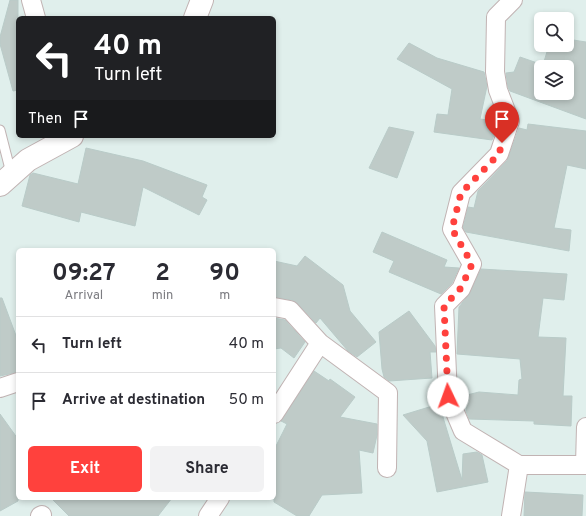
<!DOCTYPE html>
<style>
:root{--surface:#fff;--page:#f2f2f3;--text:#2b2b33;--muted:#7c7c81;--line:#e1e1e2;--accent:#ff413d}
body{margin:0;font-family:Overpass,sans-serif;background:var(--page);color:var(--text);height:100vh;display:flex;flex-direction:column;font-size:15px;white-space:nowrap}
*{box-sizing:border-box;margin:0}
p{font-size:13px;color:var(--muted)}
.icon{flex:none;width:22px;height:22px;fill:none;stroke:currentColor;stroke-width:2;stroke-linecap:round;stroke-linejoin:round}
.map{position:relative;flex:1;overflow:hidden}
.sheet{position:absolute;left:16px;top:248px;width:260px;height:252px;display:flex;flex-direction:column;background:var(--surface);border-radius:6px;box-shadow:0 2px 6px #0003}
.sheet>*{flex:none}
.hud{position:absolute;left:16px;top:16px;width:260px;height:122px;border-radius:6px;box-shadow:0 2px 6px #0003;background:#202124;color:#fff;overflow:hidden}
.fabs{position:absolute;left:534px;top:12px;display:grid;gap:8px}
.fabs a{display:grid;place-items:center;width:40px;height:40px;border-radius:6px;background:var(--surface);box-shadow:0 2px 6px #0003;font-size:20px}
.pin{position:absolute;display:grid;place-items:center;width:34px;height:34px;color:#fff;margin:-41px -17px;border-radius:50% 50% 50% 0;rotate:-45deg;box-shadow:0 0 4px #0007}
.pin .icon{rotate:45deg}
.me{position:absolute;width:44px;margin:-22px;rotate:357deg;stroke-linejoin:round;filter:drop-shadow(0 0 3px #0008)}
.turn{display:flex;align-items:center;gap:14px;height:84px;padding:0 12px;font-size:18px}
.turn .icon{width:52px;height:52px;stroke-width:2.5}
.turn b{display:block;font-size:28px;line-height:34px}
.then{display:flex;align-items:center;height:38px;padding:0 12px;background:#0003;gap:8px;font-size:15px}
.eta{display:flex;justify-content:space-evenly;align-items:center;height:68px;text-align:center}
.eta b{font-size:24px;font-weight:700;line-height:28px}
.cta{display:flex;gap:8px;margin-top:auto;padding:8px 12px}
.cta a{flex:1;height:46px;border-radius:6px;background:var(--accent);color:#fff;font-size:16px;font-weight:700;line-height:46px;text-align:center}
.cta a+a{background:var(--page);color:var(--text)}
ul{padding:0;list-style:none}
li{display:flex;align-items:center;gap:12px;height:56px;padding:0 12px;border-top:1px solid var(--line)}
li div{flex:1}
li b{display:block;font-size:15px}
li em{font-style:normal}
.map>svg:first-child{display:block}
.building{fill:#bfcbc8;stroke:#b9cbc8;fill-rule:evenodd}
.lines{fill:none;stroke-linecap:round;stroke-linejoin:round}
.lane-casing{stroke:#c1b3b3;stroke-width:11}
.street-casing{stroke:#c1b3b3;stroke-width:20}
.secondary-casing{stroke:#c1b3b3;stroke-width:24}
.lane{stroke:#fff;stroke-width:9}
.street{stroke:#fff;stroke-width:18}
.secondary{stroke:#fff;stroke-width:22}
.route{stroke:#ff413d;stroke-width:7;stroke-dasharray:0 12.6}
</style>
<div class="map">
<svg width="586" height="516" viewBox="0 0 586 516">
<rect width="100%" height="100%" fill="#e0efec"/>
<path class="building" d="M10,0h8v90l-5,1 -13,-47v-7z
M567,39l19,3v77l-76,-28 -2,-4 -2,-14 8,-1 6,-15 23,8 6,-20h18zM541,67h26v26h-26z
M409,43l28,15 47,14 3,14 -7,33 15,2v4h3l-6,15 -58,-8 3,-18 11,1 4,-26 -55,-30z
M528,124l58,7v38l-19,-4 -13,63 17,2 -2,21 -103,-19 -3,-4 5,-21 6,1 4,-17 29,-30 12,-33 8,2z
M389,127l25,5 -17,46 -28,-10z
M86,148l57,13 64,24 -5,12 5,3 -8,15 -56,-28 -8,39 -54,-14 -2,10 -57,-16 8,-31 3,-2 45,11z
M382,232l65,28 -3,7 15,1 -7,15 -11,11 -52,-22 5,-11 -21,-9z
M305,256l38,29 7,26 26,31 -19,15 -9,-6 -28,-33 -4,5 -19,-20 -5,-3 -18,-3v-36l23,5z
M481,269l86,5 -3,26 -21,-2 -5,39 28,1 -3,58h9l-1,30 -37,-2v-3l-65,-2 -3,-8 1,-16 12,-3 39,3 1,-15 3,-1 -2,-20 -63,-5 2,-47 11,-14z
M0,298h2l16,43v31l-18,4z
M409,311l26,35 1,6h-6l2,26 -43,3 -5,-4 -2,-8 -3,-37z
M274,318l11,2 20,22 -11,16 -13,-10 -7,1z
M314,371l15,10 1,-2 25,18 -15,20 37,7v11l-4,18 -14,-3 3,43 -40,2 -13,21h-12l-23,-14v-52l13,-26 -6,-3z
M439,404l23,76 1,-26 14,-2 5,3 6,27 -51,10 -10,-51 -24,-26z
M0,414l18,25v62l-18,10z
M525,492l58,3 -1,21h-58z
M51,498h121l-14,18h-89z"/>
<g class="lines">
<g class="lane-casing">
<path id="lane" d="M0,130l11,43"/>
</g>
<g class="street-casing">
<path id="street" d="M31,0l5,18
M513,0l-17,17 -1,55 3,18 12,31 -11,33 -38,39 -9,36 20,35 -11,25 -17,17 4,90 15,35 56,34
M274,307l16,3 30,33 68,50 -1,75
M0,388l18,-6
M274,414l46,-71
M40,516l2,-1
M208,516l12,-18
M511,516l8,-51h66l1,-38"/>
</g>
<g class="secondary-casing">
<path id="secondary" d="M195,18l7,-18
M0,185l28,-25 44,-24"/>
</g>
<use href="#lane" class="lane"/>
<use href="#street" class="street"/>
<use href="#secondary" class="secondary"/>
</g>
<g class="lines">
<path class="route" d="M448,396l-4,-90 17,-18 11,-24 -20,-35 9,-36 38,-39 3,-11"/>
</g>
</svg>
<div class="fabs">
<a><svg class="icon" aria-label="search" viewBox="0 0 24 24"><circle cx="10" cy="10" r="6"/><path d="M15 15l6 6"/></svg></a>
<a><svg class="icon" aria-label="layers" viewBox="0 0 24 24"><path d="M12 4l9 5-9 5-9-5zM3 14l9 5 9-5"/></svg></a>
</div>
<div class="pin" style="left:502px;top:143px;background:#d93025"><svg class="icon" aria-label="arrive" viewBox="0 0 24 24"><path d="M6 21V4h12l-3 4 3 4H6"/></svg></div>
<svg class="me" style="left:448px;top:396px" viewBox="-20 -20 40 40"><circle r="19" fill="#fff"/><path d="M0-13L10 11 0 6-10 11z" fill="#ff413d"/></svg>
<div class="hud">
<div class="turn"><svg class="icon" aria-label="left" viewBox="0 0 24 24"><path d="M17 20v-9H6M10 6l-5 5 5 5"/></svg><div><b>40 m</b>Turn left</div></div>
<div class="then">Then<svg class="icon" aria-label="arrive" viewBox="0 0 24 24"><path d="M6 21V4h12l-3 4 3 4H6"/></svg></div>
</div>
<section class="sheet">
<div class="eta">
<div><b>09:27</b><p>Arrival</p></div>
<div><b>2</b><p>min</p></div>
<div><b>90</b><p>m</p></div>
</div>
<ul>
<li><svg class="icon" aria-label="left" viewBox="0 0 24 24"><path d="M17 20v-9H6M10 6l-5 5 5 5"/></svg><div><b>Turn left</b></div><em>40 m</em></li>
<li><svg class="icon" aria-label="arrive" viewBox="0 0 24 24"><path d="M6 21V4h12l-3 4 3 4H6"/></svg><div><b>Arrive at destination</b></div><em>50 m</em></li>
</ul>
<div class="cta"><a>Exit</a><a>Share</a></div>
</section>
</div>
